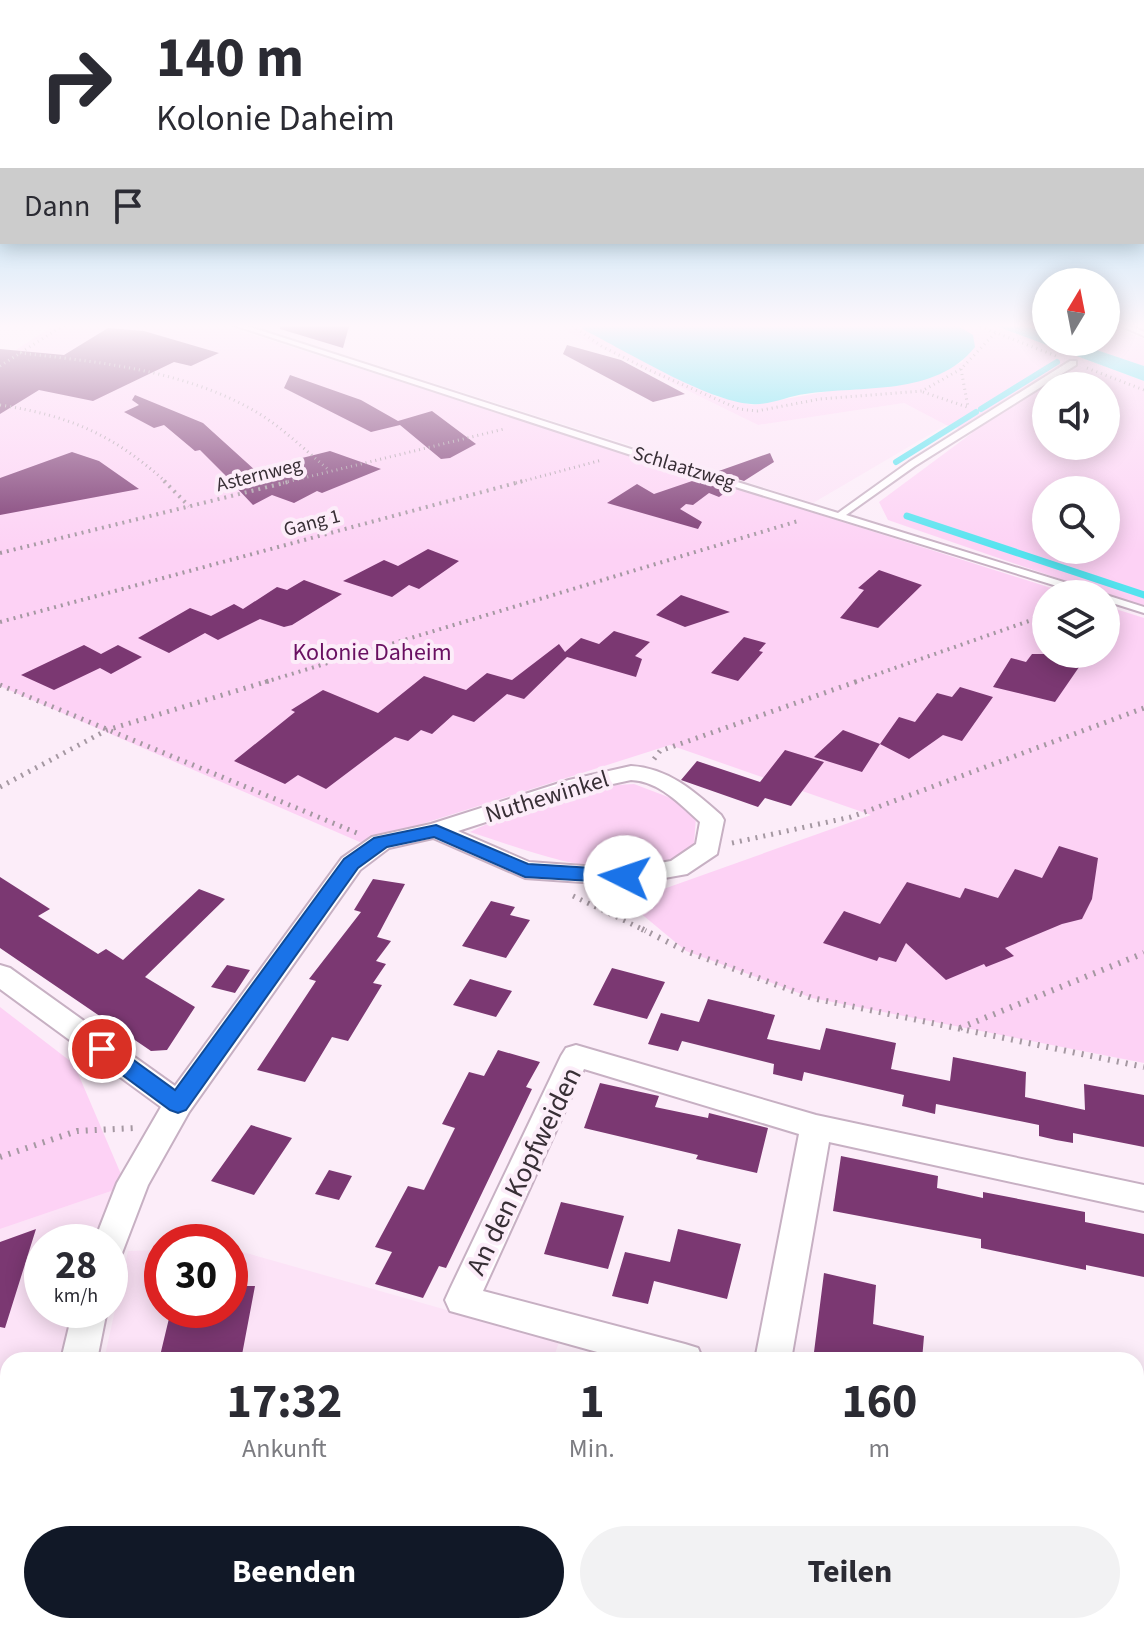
<!DOCTYPE html>
<html lang="de">
<style>
:root{--surface:#fff;--page:#f2f2f3;--text:#2b2b33;--muted:#7c7c81;--accent:#111827}
body{margin:0;font-family:"Source Sans 3",sans-serif;background:var(--page);color:var(--text);height:100vh;display:flex;flex-direction:column;font-size:30px;white-space:nowrap}
*{box-sizing:border-box;margin:0}
p{font-size:26px;color:var(--muted)}
.icon{flex:none;width:44px;height:44px;fill:none;stroke:currentColor;stroke-width:2;stroke-linecap:round;stroke-linejoin:round}
.map{position:relative;flex:1;overflow:hidden}
.panel{position:absolute;left:0px;top:1352px;width:1144px;height:282px;display:flex;flex-direction:column;background:var(--surface);border-radius:24px 24px 0 0;box-shadow:0 4px 20px #0003}
.panel>*{flex:none}
.top-card{position:absolute;left:0px;top:0px;width:1144px;height:244px;box-shadow:0 4px 20px #0003;background:#fff;color:var(--text);overflow:hidden}
.needle{width:52px;rotate:10deg}
.fabs{position:absolute;left:1032px;top:268px;display:grid;gap:16px}
.fabs a{display:grid;place-items:center;width:88px;height:88px;border-radius:50%;background:var(--surface);box-shadow:0 4px 20px #0003;font-size:40px}
.speed{position:absolute;left:24px;top:1224px;display:flex;gap:16px;font-size:40px;font-weight:700;text-align:center}
.speed>*{display:grid;place-content:center;width:104px;height:104px;border-radius:50%;background:var(--surface);box-shadow:0 4px 20px #0003;line-height:1}
.speed small{font-size:20px;font-weight:400}
.speed .limit{border:12px solid #d22;background:#fff;color:#111}
.pin{position:absolute;display:grid;place-items:center;width:68px;height:68px;color:#fff;margin:-34px;border:4px solid #fff;border-radius:50%;box-shadow:0 2px 8px #0007}
.me{position:absolute;width:88px;margin:-44px;rotate:274deg;stroke-linejoin:round;filter:drop-shadow(0 0 6px #0008)}
.turn{display:flex;align-items:center;gap:28px;height:168px;padding:0 24px;font-size:36px}
.turn .icon{width:104px;height:104px;stroke-width:2.5}
.turn b{display:block;font-size:56px;line-height:68px}
.then{display:flex;align-items:center;height:76px;padding:0 24px;background:#0003;gap:16px;font-size:30px}
.eta{display:flex;justify-content:space-evenly;align-items:center;height:136px;text-align:center}
.eta b{font-size:48px;font-weight:700;line-height:56px}
.button{display:flex;gap:16px;margin-top:auto;padding:16px 24px}
.button a{flex:1;height:92px;border-radius:48px;background:var(--accent);color:#fff;font-size:32px;font-weight:700;line-height:92px;text-align:center}
.button a+a{background:var(--page);color:var(--text)}
.map>svg:first-child{display:block}
.built{fill:#fce3f7}
.green{fill:#fdd2f5;fill-rule:evenodd}
.water{fill:#54e3ef}
.lines{fill:none;stroke-linecap:round;stroke-linejoin:round}
.stream-far1{stroke:#54e3ef;stroke-width:6}
.stream{stroke:#54e3ef;stroke-width:7}
.building{fill:#7b3872}
.lane-casing{stroke:#c7b0c3;stroke-width:4}
.street-casing{stroke:#c7b0c3;stroke-width:4}
.path-far3{stroke:#a598a2;stroke-width:3;stroke-dasharray:1 4;stroke-linecap:butt}
.path-far2{stroke:#a598a2;stroke-width:4;stroke-dasharray:2 5;stroke-linecap:butt}
.path-far1{stroke:#a598a2;stroke-width:5;stroke-dasharray:2 6;stroke-linecap:butt}
.path{stroke:#a598a2;stroke-width:6;stroke-dasharray:2 7;stroke-linecap:butt}
.lane{fill:#fff;fill-rule:evenodd}
.street{fill:#fff;fill-rule:evenodd}
.route{fill:#1a73e8;stroke:#114b97;stroke-width:2}
.labels{text-anchor:middle;dominant-baseline:central;stroke-width:8;stroke-linejoin:round;paint-order:stroke}
.far-street-label{font-size:20px;fill:#382f36;stroke:#fcedf9}
.park-label{font-size:24px;fill:#691061;stroke:#fcedf9}
.street-label{font-size:24px;fill:#382f36;stroke:#fcedf9}
.near-street-label{font-size:28px;fill:#382f36;stroke:#fcedf9}
</style>
<div class="map">
<svg width="1144" height="1633" viewBox="0 0 1144 1633">
<rect width="100%" height="100%" fill="#fcedf9"/>
<path class="built" d="M243,323h315l4,6 196,96 146,-22 42,22 -133,78z
M126,1186l-26,56h-58v68h38l-11,50h-61v60l-8,4v-195z
M162,1250v60h68v-60h6l323,92 -6,18h-449l24,-109z
M360,1626h108l-2,7h-75z"/>
<path class="green" d="M58,323h158l854,271h-24v60h60v-48l38,12v445l-332,-65 -126,-47 -59,-49 244,-87 -201,-70 -308,98 -362,-157v-326z
M558,323h20l6,7 131,66 38,9 187,-34 23,-9 -4,-36 -6,-3h35l156,58v227l-256,-88 -9,-18 93,-69 -26,-8 -42,-22 -146,22 -196,-96zM1046,386h60v60h-60zM1046,490h60v60h-60z
M1106,324l38,15v27l-71,-24h33z
M634,784l42,16 20,17 -2,27c-8,5 -17,14 -26,17 -67,21 -134,-9 -198,-29 52,-25 107,-46 164,-48z
M0,1007l74,57 52,122 -126,43z
M8,1420v206l9,7h-17v-209z"/>
<path class="water" d="M578,323h375l20,12 2,12c-40,50 -113,38 -170,47 -17,2 -37,12 -54,10 -44,-3 -125,-53 -167,-74z
M988,323h30l28,10v9h27l71,24v15z"/>
<g class="lines">
<path class="stream-far1" d="M981,409l76,-47
M896,462l80,-50"/>
<path class="stream" d="M907,516l237,79"/>
</g>
<path class="building" d="M281,323h69l-7,25 -63,-19z
M108,328l36,3 75,22 -28,13 -17,-4 -81,39 -54,-11 -39,24v-65l64,6z
M567,345l54,15 64,34 -32,8 -90,-48z
M290,375l71,25 37,21 34,-10 44,33 -26,14 -9,1 -41,-34 -29,7 -87,-44z
M135,395l68,28 53,48 -30,5 -26,-26 -5,1 -31,-26 -10,3 -30,-16 15,-7 -7,-5z
M330,451l51,18 -59,24 -5,-2 -23,12 -22,-8 -19,10 -19,-20 36,-19z
M72,452l27,9 40,28 -139,26v-37z
M770,453l4,9 -30,19 -28,-9z
M698,479l33,10 -12,8 -10,-4 -16,12 -7,-1 -6,5 22,13 -4,7 -91,-26 30,-19 17,10z
M428,549l31,12 -40,28 -10,-4 -17,12 -49,-16 41,-21 14,6z
M879,570l43,15 -44,43 -38,-10 24,-28 -6,-2z
M304,580l38,14 -50,31 -8,2 -24,-8 -42,21 -13,-7 -36,20 -31,-15 52,-30 21,8 23,-12 9,5 34,-22 10,3z
M681,595l49,17 -45,15 -29,-12z
M614,631l36,11 -15,14 7,3 -6,18 -69,-20 -43,42 -17,-5 -33,28 -21,-7 -21,19 -11,-4 -13,11 -13,-4 -69,52 -28,-14 -13,9 -51,-23 61,-49 -4,-2 32,-20 55,23 46,-37 42,14 21,-17 25,7 47,-36 6,8 16,-14 18,6z
M744,637l22,6 -7,8 4,1 -25,29 -27,-8z
M84,645l17,9 17,-9 24,12 -31,17 -11,-6 -46,22 -33,-15z
M1032,654h56l-33,48 -62,-15 18,-29 15,4z
M960,687l33,10 -31,44 -19,-6 -34,24 -29,-15 -18,28 -48,-15 29,-27 37,14 19,-27 16,5 22,-29 15,4z
M785,750l39,12 -33,44 -26,-8 -7,9 -77,-27 16,-19 63,21z
M1059,846l39,12 -6,41 -10,20 -20,5 -57,24 9,8 -28,11 -2,-3 -38,16 -40,-37 -10,19 -17,-5 -2,4 -54,-18 21,-32 36,13 27,-42 53,16 5,-10 33,10 17,-29 27,9z
M0,877l50,32 -12,7 60,38 8,-5 17,11 76,-71 26,10 -80,78 50,30 -28,43 -16,1 -151,-103z
M373,879l32,5 -28,53 14,4 -15,20 10,3 -13,19 9,2 -34,56 -16,-4 -27,45 -48,-12 59,-89 -7,-2 52,-67 -7,-2z
M491,901l24,6 -5,8 20,5 -24,38 -44,-12z
M227,965l23,5 -15,23 -24,-6z
M612,968l53,14 -18,37 -54,-14z
M470,979l42,12 -16,26 -43,-12z
M708,999l67,16 -8,24 53,11 6,-22 70,15 -5,26 59,12 3,-24 73,15 -1,25 60,13 -1,-26 60,11v52l-71,-14v10l-17,-3 -17,-4v-11l-103,-21 -1,10 -33,-8 2,-11 -100,-23 -2,9 -29,-7 1,-10 -92,-23 -4,10 -30,-7 13,-31 38,9z
M498,1050l42,12 -14,25 6,2 -86,179 -7,-2 -16,32 -48,-14 17,-32 -17,-5 33,-61 16,4 31,-62 -13,-4 27,-52 15,4z
M600,1083l59,13 -4,11 53,11 1,-5 59,15 -11,45 -61,-14 2,-4 -114,-27z
M251,1125l41,13 -38,57 -43,-14z
M841,1156l97,20 -1,12 46,10v-6l102,20v10l59,12v43l-58,-12v5l-105,-22v-9l-148,-28z
M329,1170l23,6 -13,24 -24,-6z
M561,1202l63,14 -16,53 -64,-15z
M36,1229l-31,99 -5,-1v-85z
M678,1229l63,15 -14,55 -73,-18 -6,23 -36,-8 13,-44 45,10z
M824,1273l52,12 -3,39 51,12 -2,24h-109z
M230,1286h25l-14,74h-82l12,-50h59z"/>
<g class="lines">
<g class="lane-casing">
<path id="lane" d="M227,323h11l396,127 204,63 71,-51 161,-101h6v4l-161,101 -69,49 250,77 2,2h-15l-455,-140z
M1114,323h10l20,9v4z
M1106,595l38,12v6l-38,-12z"/>
</g>
<g class="street-casing">
<path id="street" d="M631,766c37,2 63,25 90,49l3,5 -7,34 -30,20 -62,11 -100,-7 -92,-40 -44,10 -29,22 -171,242 -41,73 -26,68 -12,4v-15h-16l23,-59 44,-76 -161,-118v-24l10,3 165,118 167,-228 30,-21 59,-13 138,-44zM631,780c28,1 49,24 69,42l-4,22 -25,17 -46,8 -96,-7 -71,-31 127,-41z
M576,1045l240,70 328,70v26l-315,-69 -38,218h-36l44,-226 -215,-65 -101,222 202,53 13,4 5,12h-77l-176,-49 -5,-11 5,-11 111,-233 5,-8z
M73,1310h34l-10,50h-36z
M1136,1517l8,2v40l-8,-2z
M8,1615v11h37l-1,7h-42z
M703,1626h42l-1,7h-42z"/>
</g>
<path class="path-far3" d="M568,323l35,24 46,23 90,39 18,2 63,-12 102,-8 39,-22 35,-37
M971,323l85,33
M20,353c79,9 162,17 233,57 28,16 52,40 77,61
M0,366l67,-43
M1087,368l57,22
M961,369l7,38
M923,392l47,16
M0,405c71,11 114,30 167,78
M283,483l221,-54
M516,483l86,-23"/>
<path class="path-far2" d="M164,481l25,25
M0,553l292,-72
M0,622l523,-141
M265,682l533,-161
M855,682l191,-67"/>
<path class="path-far1" d="M0,685l357,148
M654,759l6,-8 201,-71
M0,787l107,-57 165,-50
M732,843l119,-26 293,-109
M573,896l73,35"/>
<path class="path" d="M642,929l44,22 126,47 332,69
M960,1028l184,-75
M0,1157l77,-26 58,-3"/>
<use href="#lane" class="lane"/>
<use href="#street" class="street"/>
</g>
<linearGradient id="sky" x2="0" y2="1"><stop stop-color="#6dc7eb"/><stop offset="0.59" stop-color="#fef7fc"/><stop offset="1" stop-color="#fef7fc" stop-opacity="0"/></linearGradient>
<rect width="1144" height="552" fill="url(#sky)"/>
<path class="route" d="M436,825l92,39 97,6 9,7 -9,6 -100,-6 -91,-40 -47,10 -29,21 -172,242 -8,3 -8,-3 -76,-56 -3,-5 3,-6h16l65,47 169,-231 30,-21z"/>
<g class="labels">
<g class="far-street-label">
<text transform="translate(684 468) rotate(17)">Schlaatzweg</text>
<text transform="translate(259 475) rotate(-14)">Asternweg</text>
<text transform="translate(312 523) rotate(-15)">Gang 1</text>
</g>
<g class="park-label">
<text x="372" y="652">Kolonie Daheim</text>
</g>
<g class="street-label">
<text transform="translate(547 797) rotate(-17)">Nuthewinkel</text>
</g>
<g class="near-street-label">
<text transform="translate(524 1171) rotate(-64)">An den Kopfweiden</text>
</g>
</g>
</svg>
<div class="fabs">
<a><svg class="needle" viewBox="-14 -14 28 28"><path d="M0-13l5 13h-10z" fill="#e53935"/><path d="M0 13l5-13h-10z" fill="#7c7c81"/></svg></a>
<a><svg class="icon" aria-label="sound" viewBox="0 0 24 24"><path d="M4 9h4l5-4v14l-5-4H4zM17 9q2 3 0 6"/></svg></a>
<a><svg class="icon" aria-label="search" viewBox="0 0 24 24"><circle cx="10" cy="10" r="6"/><path d="M15 15l6 6"/></svg></a>
<a><svg class="icon" aria-label="layers" viewBox="0 0 24 24"><path d="M12 4l9 5-9 5-9-5zM3 14l9 5 9-5"/></svg></a>
</div>
<div class="speed"><div>28<small>km/h</small></div><div class="limit">30</div></div>
<div class="pin" style="left:102px;top:1049px;background:#d93025"><svg class="icon" aria-label="arrive" viewBox="0 0 24 24"><path d="M6 21V4h12l-3 4 3 4H6"/></svg></div>
<svg class="me" style="left:625px;top:877px" viewBox="-20 -20 40 40"><circle r="19" fill="#fff"/><path d="M0-13L10 11 0 6-10 11z" fill="#1a73e8"/></svg>
<div class="top-card">
<div class="turn"><svg class="icon" aria-label="right" viewBox="0 0 24 24"><path d="M7 20v-9h11M14 6l5 5-5 5"/></svg><div><b>140 m</b>Kolonie Daheim</div></div>
<div class="then">Dann<svg class="icon" aria-label="arrive" viewBox="0 0 24 24"><path d="M6 21V4h12l-3 4 3 4H6"/></svg></div>
</div>
<section class="panel">
<div class="eta">
<div><b>17:32</b><p>Ankunft</p></div>
<div><b>1</b><p>Min.</p></div>
<div><b>160</b><p>m</p></div>
</div>
<div class="button"><a>Beenden</a><a>Teilen</a></div>
</section>
</div>
